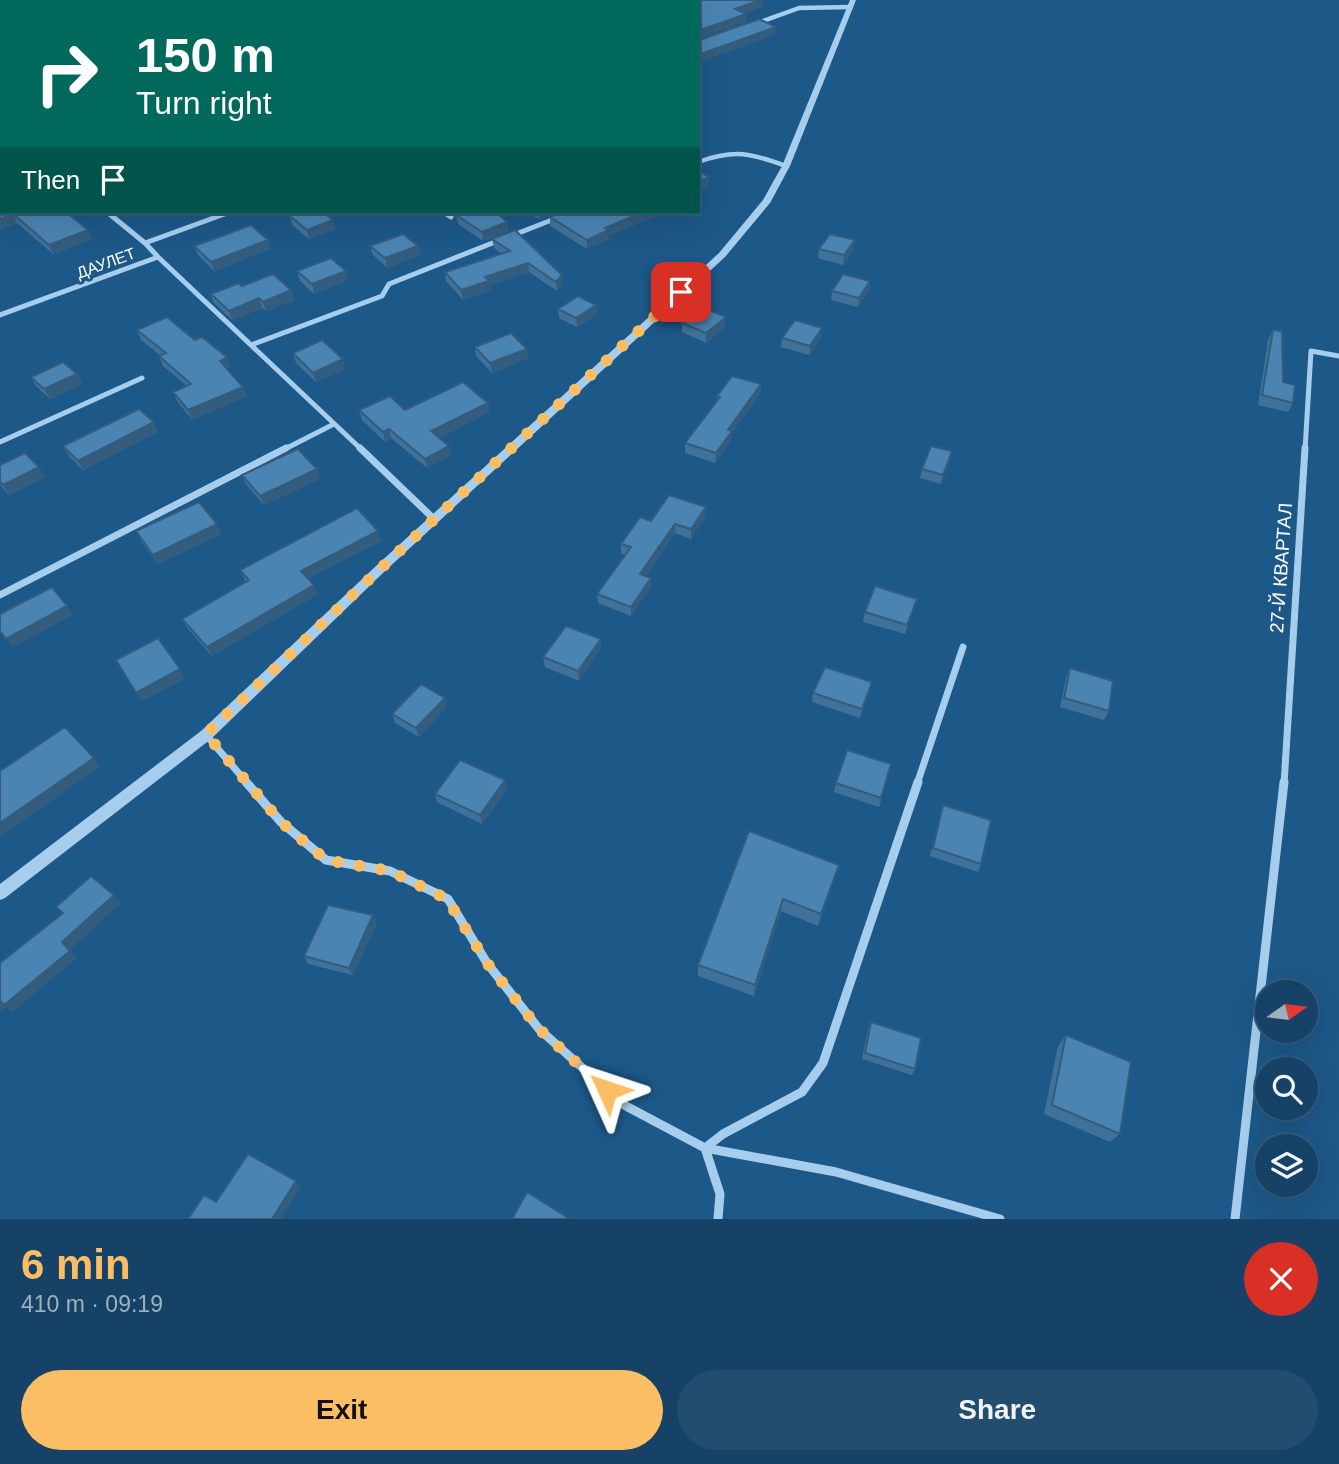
<!DOCTYPE html>
<meta charset="utf-8">
<style>
:root{--surface:#154266;--page:#224d6f;--text:#f1f3f6;--muted:#9db0bf;--line:#345b7a;--accent:#fcbe64}
body{margin:0;font-family:Helvetica,sans-serif;background:var(--page);color:var(--text);height:100vh;display:flex;flex-direction:column;font-size:26px;white-space:nowrap}
*{box-sizing:border-box;margin:0}
p{font-size:23px;color:var(--muted)}
.icon{flex:none;width:38px;height:38px;fill:none;stroke:currentColor;stroke-width:2;stroke-linecap:round;stroke-linejoin:round}
.map{position:relative;height:1219px;overflow:hidden}
.drawer{display:flex;flex-direction:column;background:var(--surface);flex:1}
.drawer>*{flex:none}
.guide{position:absolute;left:0px;top:0px;width:700px;height:214px;box-shadow:0 7px 28px #0002,0 0 0 2px var(--line);background:#00695c;color:#fff;overflow:hidden}
.needle{width:46px;rotate:76deg}
.buttons{position:absolute;left:1255px;top:980px;display:grid;gap:14px}
.buttons a{display:grid;place-items:center;width:63px;height:63px;border-radius:50%;background:var(--surface);box-shadow:0 7px 28px #0002,0 0 0 2px var(--line);font-size:35px}
.pin{position:absolute;display:grid;place-items:center;width:60px;height:60px;color:#fff;margin:-30px;border-radius:14px;box-shadow:0 4px 10px #0006}
.me{position:absolute;width:77px;margin:-38px;rotate:312deg;stroke-linejoin:round;filter:drop-shadow(0 0 5px #0008)}
.turn{display:flex;align-items:center;gap:24px;height:147px;padding:0 21px;font-size:32px}
.turn .icon{width:91px;height:91px;stroke-width:2.5}
.turn b{display:block;font-size:49px;line-height:60px}
.then{display:flex;align-items:center;height:66px;padding:0 21px;background:#0003;gap:14px;font-size:26px}
.round{display:grid;place-items:center;flex:none;width:74px;height:74px;border-radius:37px;background:var(--page)}
.summary{display:flex;align-items:center;justify-content:space-between;height:119px;padding:0 21px}
h1{font-size:42px;font-weight:600;line-height:52px;color:var(--accent)}
.cta{display:flex;gap:14px;margin-top:auto;padding:14px 21px}
.cta a{flex:1;height:80px;border-radius:42px;background:var(--accent);color:#111;font-size:28px;font-weight:600;line-height:80px;text-align:center}
.cta a+a{background:var(--page);color:var(--text)}
.map>svg:first-child{display:block}
.lines{fill:none;stroke-linecap:round;stroke-linejoin:round}
.minor-far3{stroke:#a6ceec;stroke-width:4.5}
.minor-far2{stroke:#a6ceec;stroke-width:5}
.minor-far1{stroke:#a6ceec;stroke-width:7}
.minor{stroke:#a6ceec;stroke-width:9}
.tertiary{fill:#a6ceec;fill-rule:evenodd}
.rail{stroke:#fff;stroke-width:2.5;stroke-dasharray:7 2.5;stroke-linecap:butt}
.wall{fill:#407299}
.shaded-wall{fill:#345c7d}
.building{fill:#4a84b2;stroke:#345c7d;stroke-width:2}
.route{stroke:#fcbe64;stroke-width:12;stroke-dasharray:0 21.6}
.labels{text-anchor:middle;dominant-baseline:central;stroke-width:6;stroke-linejoin:round;paint-order:stroke}
.far-street-label{font-size:16px;fill:#fff;stroke:#1c5888}
.street-label{font-size:19px;fill:#fff;stroke:#1c5888}
</style>
<div class="map">
<svg width="1339" height="1219" viewBox="0 0 1339 1219">
<rect width="100%" height="100%" fill="#1c5888"/>
<g class="lines">
<path class="minor-far3" d="M309,0l3,2
M201,2l7,-2
M597,2l5,-2
M755,24l44,-16 52,-1
M698,162c37,-13 52,-9 88,4"/>
<path class="minor-far2" d="M107,212l38,31
M443,212l8,5
M511,236l61,-24
M158,257l204,193
M0,315l158,-58 -13,-14 85,-31
M251,345l131,-49 7,-12 111,-44
M0,442l142,-64
M283,450l51,-26
M1305,450l6,-99 28,5"/>
<path class="minor-far1" d="M360,448l74,71
M0,595l286,-147
M206,735l42,49
M917,784l46,-137
M1284,784l21,-336"/>
<path class="minor" d="M246,782l35,40 45,38 64,11 58,28 39,64 52,66 85,76 81,43 131,24 164,47
M718,1219l2,-25 -15,-46 18,-14 79,-42 21,-29 95,-281
M1235,1219l49,-437"/>
<path class="tertiary" d="M850,0h6l-66,166 -20,37 -45,54 -341,315 -173,167 -206,159 -5,2v-16l201,-153 175,-165 343,-313 44,-53 19,-34z"/>
<path class="rail" d="M54,2l9,-2"/>
</g>
<path class="wall" d="M243,0h46v2h-43z
M0,189l88,41 4,9 -39,15 -36,-31 -17,7z
M527,212h35l-23,7z
M456,215l51,7 1,9 -25,10 -25,-17z
M290,216l45,13 -26,10 -17,-14z
M656,216l-47,19v4l-22,10 -37,-23v-9z
M492,239l70,36v9l-5,7 -28,-19 -39,13 1,5 -28,10 -17,-19 -1,-9 57,-18 -8,-6z
M268,240l2,9 -56,22 -16,-16 -4,-9z
M370,246h48l2,9 -33,13 -14,-13z
M819,249l35,1 -11,15 -25,-7z
M297,271l51,9 -34,14 -14,-13z
M870,281l-1,10 -12,16 -26,-7 1,-9z
M242,286l49,4 3,10 -28,11 -4,-3 -30,12 -18,-17 -3,-9z
M596,305l1,9 -20,13 -18,-9 -1,-9z
M682,323l43,4 -19,16 -24,-11z
M137,330l93,37 -3,2 16,18 4,9 -55,24 -15,-19 -4,-9 14,-6 -24,-20 -4,-10h2l-20,-16z
M1273,330l10,52 10,21 -5,9 -30,-7 10,-65z
M821,337l-12,18 -28,-8 1,-9z
M475,347l52,2 1,9 -36,15 -16,-17z
M293,353l50,6 2,10 -29,13 -20,-19z
M77,374l5,10 -32,15 -14,-13 -5,-9z
M761,384l-1,10 -29,40v6l-16,23 -30,-10v-10l32,-41v-6z
M488,403l1,9 -50,26 12,17 -24,13 -36,-30 -6,4 -23,-22 -3,-10h46z
M158,432l-75,38 -14,-14 -6,-10z
M950,461l-9,23 -21,-6 2,-9z
M0,465l39,2 6,10 -36,18 -9,-10z
M317,469l3,10 -56,26 -18,-21 -4,-9z
M706,516l-15,23 -16,-6 -29,43 5,11 -20,29 -33,-13 -1,-9 28,-39 -4,-2v-9l30,-23z
M136,531l85,3 -63,30 -17,-23z
M378,531l3,10 -73,37 10,16 -106,62 -25,-28 -5,-9 64,-37 -6,-12z
M917,599l-12,35 -42,-12 2,-10z
M601,648l-22,33 -34,-14 -2,-10z
M1070,668l39,43 -5,9 -44,-13 6,-30z
M870,692l-10,26 -48,-16 1,-9z
M447,707l-28,30 -24,-14 -3,-9z
M891,764l-12,43 -45,-15 2,-9z
M505,780l2,9 -25,35 -45,-22 -2,-8z
M943,805l38,59 -3,8 -48,-16z
M749,831l90,34 -4,12 -17,49 -37,-15 -27,85 -56,-20v-11z
M373,915l4,8 -24,52 -45,-11 -4,-8z
M871,1022l44,47 -3,6 -50,-16 6,-30z
M1066,1035l54,99 -10,8 -66,-28 14,-68z"/>
<path class="shaded-wall" d="M280,0h9v2h-16z
M763,0l-1,7 -27,10v-8z
M746,14v8l-48,17v-8z
M776,27l-1,8 -77,28v-8z
M709,177v9l-11,5v-9z
M539,212h23l-23,7z
M643,212h12l1,4 -47,19v4l-22,10v-9l18,-12z
M13,214l4,9 -17,7v-11z
M333,220l2,9 -26,10 -2,-9z
M507,222l1,9 -25,10 -1,-9z
M88,230l4,9 -39,15 -4,-9z
M268,240l2,9 -56,22 -3,-9z
M855,240l-1,10 -11,15 1,-10z
M418,246l2,9 -33,13 -2,-10z
M528,263l1,9 -39,13 1,5 -28,10 -2,-10 24,-13z
M346,271l2,9 -34,14 -2,-10z
M562,275v9l-5,7 -1,-9z
M870,281l-1,10 -12,16 2,-9z
M291,290l3,10 -28,11 -3,-9z
M259,298l3,10 -30,12 -3,-9z
M596,305l1,9 -20,13 -1,-9z
M726,317l-1,10 -19,16v-10z
M822,328l-1,9 -12,18 1,-9z
M527,349l1,9 -36,15 -2,-10z
M227,357l3,10 -7,3 -3,-9z
M343,359l2,10 -29,13 -3,-9z
M77,374l5,10 -32,15 -6,-10z
M761,384l-1,10 -29,40v6l-16,23 1,-10 12,-23z
M243,387l4,9 -55,24 -4,-10z
M488,403l1,9 -56,29 -2,-10z
M154,422l4,10 -75,38 -5,-9z
M389,429l2,9 -6,4 -2,-10z
M449,446l2,9 -24,13 -2,-9z
M952,451l-2,10 -9,23 2,-9z
M39,467l6,10 -36,18 -6,-10z
M317,469l3,10 -56,26 -4,-9z
M706,507v9l-15,23v-10z
M217,524l4,10 -63,30 -5,-9z
M675,524v9l-34,50 -1,-9z
M378,531l3,10 -76,39 -4,-9z
M651,578v9l-20,29v-9z
M314,585l4,9 -106,62 -5,-9z
M67,606l6,9 -61,33 -6,-9z
M601,639v9l-22,33 -1,-10z
M180,669l5,10 -44,23 -5,-9z
M872,682l-2,10 -10,26 2,-9z
M445,698l2,9 -28,30 -3,-9z
M94,758l6,9 -100,70v-14z
M505,780l2,9 -25,35 -2,-9z
M839,865l-4,12 -17,49 3,-12z
M114,895l7,8 -51,47 7,8 -64,54 -6,-5 -7,5v-12z
M783,899l-2,12 -27,85 1,-11z
M373,915l4,8 -24,52 -4,-7z
M296,1181l5,6 -20,32h-9z"/>
<path class="building" d="M257,0h23l-7,2h-13z
M621,0h140l-26,9 11,5 -48,17v-29h-82z
M759,19l17,8 -78,28v-15h2z
M698,171l11,6 -11,5z
M2,188v24h64l22,18 -39,15 -36,-31 -13,5v-30z
M300,212h22l11,8 -26,10 -17,-14z
M464,212h32l11,10 -25,10 -26,-17z
M563,212h80l-38,16 4,2 -22,10 -37,-23z
M251,225l17,15 -57,22 -17,-16z
M515,230l47,45 -6,7 -28,-19 -43,14 4,4 -28,9 -16,-18 65,-21 -18,-12z
M403,234l15,12 -33,12 -15,-12z
M830,234l25,6 -11,15 -25,-6z
M331,258l15,13 -34,13 -15,-13z
M273,274l18,16 -28,12 -4,-4 -30,13 -18,-17 28,-11 3,3z
M843,274l27,7 -11,17 -27,-7z
M578,296l18,9 -20,13 -18,-9z
M702,307l24,10 -20,16 -24,-10z
M167,317l28,23 7,-3 25,20 -7,4 23,26 -55,23 -15,-18 18,-8 -32,-28 7,-3 -29,-23z
M795,320l27,8 -12,18 -28,-8z
M1273,330l9,1 1,51 12,3 -2,18 -31,-8z
M511,333l16,16 -37,14 -15,-16z
M322,340l21,19 -30,14 -20,-20z
M63,362l14,12 -33,15 -13,-12z
M732,376l29,8 -33,46 4,1 -16,22 -31,-10 35,-46 -3,-1z
M463,382l25,21 -57,28 18,15 -24,13 -36,-30 -6,3 -24,-22 31,-14 15,14z
M139,409l15,13 -76,39 -15,-15z
M931,446l21,5 -9,24 -21,-6z
M298,449l19,20 -57,27 -18,-21z
M25,453l14,14 -36,18 -3,-3v-17z
M669,495l37,12 -15,22 -16,-5 -35,50 11,4 -20,29 -34,-13 34,-47 -10,-3 19,-27 11,4z
M199,502l18,22 -64,31 -17,-24z
M357,508l21,23 -77,40 13,14 -107,62 -25,-28 67,-39 -9,-10z
M875,586l42,13 -10,26 -42,-13z
M52,587l15,19 -61,33 -6,-8v-17z
M566,626l35,13 -23,32 -35,-14z
M158,638l22,31 -44,24 -20,-33z
M825,667l47,15 -10,27 -49,-16z
M1070,668l43,13 -4,30 -45,-13z
M421,684l24,14 -29,30 -24,-14z
M65,727l29,31 -94,65v-52z
M847,750l44,14 -10,34 -45,-15z
M460,760l45,20 -25,35 -45,-21z
M943,805l48,15 -10,44 -48,-16z
M749,831l90,34 -18,49 -38,-15 -28,86 -57,-20z
M91,876l23,19 -52,47 8,9 -66,54 -4,-5v-37l63,-50 -7,-6z
M328,905l45,10 -24,53 -45,-12z
M871,1022l50,16 -6,31 -50,-16z
M1066,1035l65,27 -11,72 -68,-29z
M248,1154l48,27 -24,38h-84l16,-24 12,7z
M527,1192l43,27h-58z"/>
<g class="lines">
<path class="route" d="M607,1090l-68,-61 -52,-66 -40,-64 -57,-28 -64,-11 -45,-38 -75,-88 174,-165 301,-277"/>
</g>
<g class="labels">
<g class="far-street-label">
<text transform="translate(106 263) rotate(-20)">ДАУЛЕТ</text>
</g>
<g class="street-label">
<text transform="translate(1281 568) rotate(-86)">27-Й КВАРТАЛ</text>
</g>
</g>
</svg>
<div class="buttons">
<a><svg class="needle" viewBox="-14 -14 28 28"><path d="M0-13l5 13h-10z" fill="#e53935"/><path d="M0 13l5-13h-10z" fill="#9db0bf"/></svg></a>
<a><svg class="icon" aria-label="search" viewBox="0 0 24 24"><circle cx="10" cy="10" r="6"/><path d="M15 15l6 6"/></svg></a>
<a><svg class="icon" aria-label="layers" viewBox="0 0 24 24"><path d="M12 4l9 5-9 5-9-5zM3 14l9 5 9-5"/></svg></a>
</div>
<div class="pin" style="left:681px;top:292px;background:#d93025"><svg class="icon" aria-label="arrive" viewBox="0 0 24 24"><path d="M6 21V4h12l-3 4 3 4H6"/></svg></div>
<svg class="me" style="left:607px;top:1090px" viewBox="-20 -20 40 40"><path d="M0-17L14 15 0 8-14 15z" fill="#fcbe64" stroke="#fff" stroke-width="4"/></svg>
<div class="guide">
<div class="turn"><svg class="icon" aria-label="right" viewBox="0 0 24 24"><path d="M7 20v-9h11M14 6l5 5-5 5"/></svg><div><b>150 m</b>Turn right</div></div>
<div class="then">Then<svg class="icon" aria-label="arrive" viewBox="0 0 24 24"><path d="M6 21V4h12l-3 4 3 4H6"/></svg></div>
</div>
</div>
<section class="drawer">
<div class="summary"><div><h1>6 min</h1><p>410 m · 09:19</p></div><a class="round" style="background:#d93025;color:#fff"><svg class="icon" aria-label="close" viewBox="0 0 24 24"><path d="M6 6l12 12M18 6L6 18"/></svg></a></div>
<div class="cta"><a>Exit</a><a>Share</a></div>
</section>
